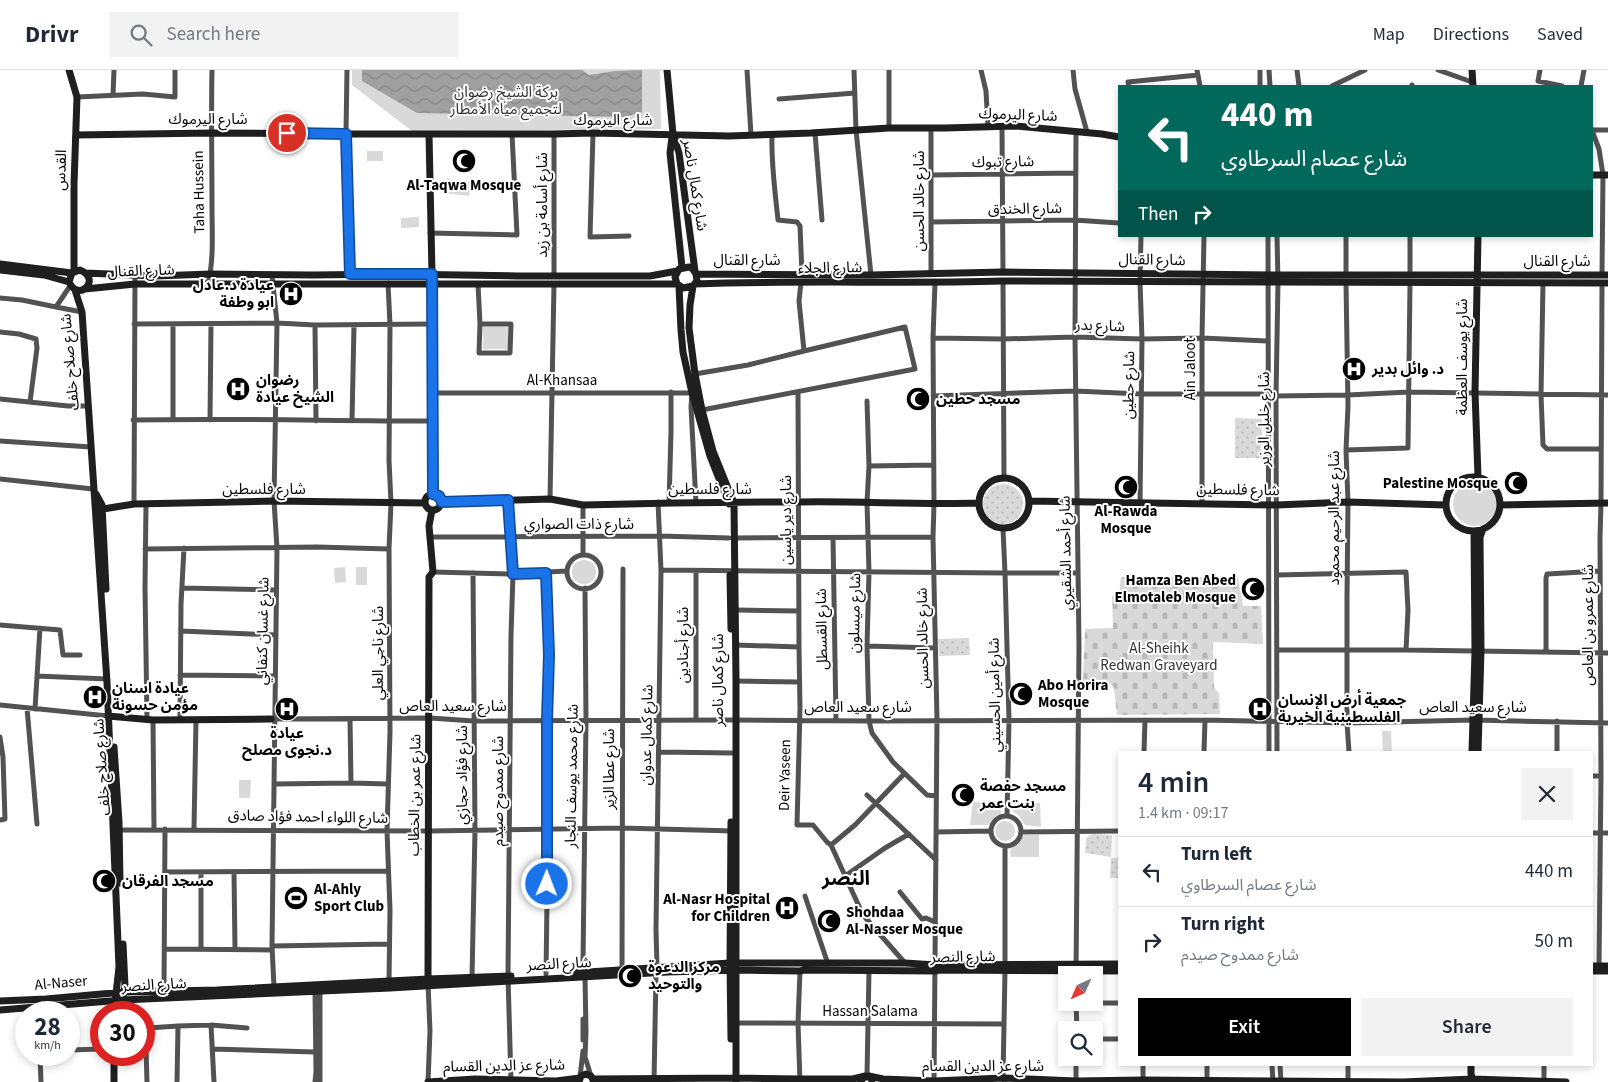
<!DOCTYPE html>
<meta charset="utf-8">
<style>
:root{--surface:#fff;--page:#f2f2f3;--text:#1f2937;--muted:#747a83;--line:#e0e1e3;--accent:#000}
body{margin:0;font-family:"Source Sans 3","Noto Sans Arabic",sans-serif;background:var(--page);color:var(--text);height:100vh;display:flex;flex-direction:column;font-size:19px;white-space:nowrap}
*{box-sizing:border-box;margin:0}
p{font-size:16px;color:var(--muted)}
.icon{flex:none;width:28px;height:28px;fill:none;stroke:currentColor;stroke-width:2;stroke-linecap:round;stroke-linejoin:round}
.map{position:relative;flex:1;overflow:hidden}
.drawer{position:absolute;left:1118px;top:681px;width:475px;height:315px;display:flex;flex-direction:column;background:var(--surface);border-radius:0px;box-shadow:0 2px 8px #0003}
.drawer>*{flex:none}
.banner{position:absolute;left:1118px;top:15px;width:475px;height:152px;border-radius:0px;box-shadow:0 2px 8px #0003;background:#00695c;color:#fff;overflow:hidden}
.needle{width:32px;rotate:225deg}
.controls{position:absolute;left:1058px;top:896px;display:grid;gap:10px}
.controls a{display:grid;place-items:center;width:45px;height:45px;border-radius:0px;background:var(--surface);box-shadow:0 2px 8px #0003;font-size:25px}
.speed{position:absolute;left:15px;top:931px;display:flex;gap:10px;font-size:25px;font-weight:700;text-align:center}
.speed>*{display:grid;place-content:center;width:65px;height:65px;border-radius:50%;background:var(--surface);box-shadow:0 2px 8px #0003;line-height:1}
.speed small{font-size:12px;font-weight:400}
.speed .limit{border:8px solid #d22;background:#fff;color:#111}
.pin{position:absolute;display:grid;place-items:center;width:42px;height:42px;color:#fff;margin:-21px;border:2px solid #fff;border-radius:50%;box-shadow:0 1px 5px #0007}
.me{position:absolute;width:55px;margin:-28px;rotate:1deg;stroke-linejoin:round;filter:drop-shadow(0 0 4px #0008)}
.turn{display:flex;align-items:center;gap:18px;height:105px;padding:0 20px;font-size:22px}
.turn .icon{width:65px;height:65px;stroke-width:2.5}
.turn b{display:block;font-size:35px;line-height:42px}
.then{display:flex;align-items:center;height:48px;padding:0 20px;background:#0003;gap:10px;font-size:19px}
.round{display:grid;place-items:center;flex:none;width:52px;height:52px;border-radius:0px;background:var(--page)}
.headline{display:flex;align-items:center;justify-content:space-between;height:85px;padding:0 20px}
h1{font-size:30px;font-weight:600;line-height:38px}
.cta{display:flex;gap:10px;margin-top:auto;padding:10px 20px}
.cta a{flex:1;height:58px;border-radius:0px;background:var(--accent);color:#fff;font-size:20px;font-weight:600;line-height:58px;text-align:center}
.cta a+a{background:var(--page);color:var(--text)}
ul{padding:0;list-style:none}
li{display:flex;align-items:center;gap:15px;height:70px;padding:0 20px;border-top:1px solid var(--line)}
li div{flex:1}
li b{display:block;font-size:19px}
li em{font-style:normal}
header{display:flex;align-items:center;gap:30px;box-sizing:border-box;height:70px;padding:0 25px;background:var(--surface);border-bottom:1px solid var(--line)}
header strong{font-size:24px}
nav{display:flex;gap:28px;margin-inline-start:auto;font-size:18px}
.search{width:350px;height:45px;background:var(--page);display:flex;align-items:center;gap:12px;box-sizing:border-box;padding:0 18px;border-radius:0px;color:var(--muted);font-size:19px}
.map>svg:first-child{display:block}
.grass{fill:url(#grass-dots)}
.cemetery{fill:url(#cemetery-stones)}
.green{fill:#d9d9d9}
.water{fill:url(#water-waves)}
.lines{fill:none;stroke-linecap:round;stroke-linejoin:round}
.street{stroke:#525252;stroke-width:5}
.secondary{stroke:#1f1f1f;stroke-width:7}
.route-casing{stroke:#114b97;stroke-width:12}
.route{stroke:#1a73e8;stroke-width:9}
.labels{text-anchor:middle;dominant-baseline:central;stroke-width:4;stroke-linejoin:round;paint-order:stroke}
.park-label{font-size:15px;fill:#303030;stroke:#fff}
.street-label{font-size:15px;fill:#000;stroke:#fff}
.poi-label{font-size:15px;font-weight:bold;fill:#000;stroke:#fff;text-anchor:start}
.district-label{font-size:20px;font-weight:bold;fill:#000;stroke:#fff}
</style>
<header>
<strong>Drivr</strong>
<div class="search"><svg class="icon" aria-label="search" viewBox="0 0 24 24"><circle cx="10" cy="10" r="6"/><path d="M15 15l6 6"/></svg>Search here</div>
<nav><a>Map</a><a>Directions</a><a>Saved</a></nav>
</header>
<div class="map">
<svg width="1608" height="1012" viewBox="0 0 1608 1012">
<defs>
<pattern id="grass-dots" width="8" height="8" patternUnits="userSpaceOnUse" patternTransform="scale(1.25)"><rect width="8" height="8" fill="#d9d9d9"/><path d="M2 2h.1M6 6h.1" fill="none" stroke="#b8b8b8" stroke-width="1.8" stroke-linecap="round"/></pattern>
<pattern id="cemetery-stones" width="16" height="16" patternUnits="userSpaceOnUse" patternTransform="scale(1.25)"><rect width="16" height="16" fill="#d9d9d9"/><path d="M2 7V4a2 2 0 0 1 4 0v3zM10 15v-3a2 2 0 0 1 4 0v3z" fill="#b8b8b8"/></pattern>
<pattern id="water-waves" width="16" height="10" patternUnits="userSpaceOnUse" patternTransform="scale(1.25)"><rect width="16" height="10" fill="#a0a0a0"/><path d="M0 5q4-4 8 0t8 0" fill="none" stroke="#888"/></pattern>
</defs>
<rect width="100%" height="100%" fill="#fff"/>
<path class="grass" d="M1235,348l27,1 -1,39h-26z
M983 434a20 20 0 1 1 40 0a20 20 0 1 1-40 0Z
M969,568l1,17 -31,1 -1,-17z
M1092,764l20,1 -1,22 -26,-4 1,-14z
M1111,788h8v20h-9z"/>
<path class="cemetery" d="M1121,507h117l5,29h18l2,38 -50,-2 1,46 5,5 1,21 -103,1 -3,-27c-5,-10 -21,-7 -31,-7l2,-52 28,-1 -1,-32 7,-2z"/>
<path class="green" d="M352,0h308l1,59 -249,2 -60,-46z
M367,81h16v10h-16z
M447,109l24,3 -2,14 -24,-3z
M419,147v10l-18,1v-10z
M483,257h25v22h-25z
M1453 434a22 22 0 1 1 44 0a22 22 0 1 1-44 0Z
M572 502a12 12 0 1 1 24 0a12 12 0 1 1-24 0Z
M345,497l1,15 -11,1 -1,-15z
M356,497h11v18h-11z
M1382,661h9l1,21h-9z
M239,710h12l-1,18h-11z
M973,732l27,2 1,10 -9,7 -3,4h-19z
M1012,733h28l1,24 -16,-2 -7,-10 -5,-4z
M995 761a10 10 0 1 1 20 0a10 10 0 1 1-20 0Z
M1024,765h15v22h-28l-1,-7 9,-8z"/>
<path class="water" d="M362,0h220l7,5 26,-4 27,-1v42l-17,5 -208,-4 -55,-32z"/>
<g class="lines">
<path class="street" d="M347,0l-1,64 4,140
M747,0l4,65
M854,0l2,60 15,145
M981,0l5,21 2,36
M1073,0l2,19 12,43
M1197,0l3,16
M1269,0l1,16
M1297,0l2,16
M1438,0l34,12
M1540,0l-2,11 24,5
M1129,16l-1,-4 70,-7
M1260,16v-16
M1332,16l33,-16
M1412,16v-1
M1581,16l3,-16
M113,25l1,-25
M77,27l66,-3 32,3v-27
M779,29l76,-6
M1002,56l1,146
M889,58v-58
M931,58v145
M1591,58l8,21 4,26 -1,100
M1592,60h16
M1076,61l-1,206 4,309 -3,329
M593,63l-3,104 39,-1
M815,63l7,87
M772,64c-1,29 3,57 6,86l19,2 3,4 2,48
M932,105l143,-2
M932,152l142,-2 45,3
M430,163l87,2 -5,-101
M1268,166l1,516
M1277,166l1,46 -2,114 1,356
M1346,166v38
M1410,204v-38
M272,205l5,48 -3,178 3,47 -5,398 2,41
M554,206v-142
M1003,211l1,197
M388,213l2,42 -1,135 2,43 -2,46 1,183 -3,99 3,79 -1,71
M1346,213l2,123 -2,44 2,52 -1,94v127l2,29
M1543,213l-2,112 2,50 4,4h54
M208,214c6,-25 4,-51 4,-76 0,-46 -1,-92 0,-138
M478,214l2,40 -1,29h31l1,-29h-31
M0,228l22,2 34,7 14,-21
M56,237l26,5
M134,254l143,-1 38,2 116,-1
M315,255l1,96
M0,262l19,2 17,5 1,9 -7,54
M933,268l70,1 72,-2 67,2 60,-1 65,3
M695,304l53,-9 56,-14 -5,-50 2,-19
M431,323h261l-1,14 5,96
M933,326l142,-5 66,3h126
M1276,326l72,-1 61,-3 199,3
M0,329l68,7h20
M867,331l2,65 -2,36 2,70 -2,74 2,75 3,12 21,29 34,33 9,1
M702,340l213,-41 -10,-42 -101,24
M173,349v-95
M133,350c100,-2 199,1 299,1
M210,350l1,-95
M352,351l2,-96
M0,371l91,6
M1346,380l62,-2 2,-165
M869,396l65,-1
M0,409l93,10
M550,429l4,-215
M508,430l5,74 -2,61 -3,341 3,106
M669,433l2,-71v-40
M1202,433v-165l2,-102
M134,434l1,-228
M146,434l-1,84 2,131
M1140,434l2,-165 -2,-57 1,-46
M583,435v50
M1003,459l2,44h73
M430,467l230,-1 69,2
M734,468l199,-1
M833,468l3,182
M145,479l172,-2 72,2
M567 502a17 17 0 1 1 34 0a17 17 0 1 1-34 0Z
M661,500l344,3 4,147 -2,96
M433,502l80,2 53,-3
M546,503l3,82 -2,65 1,110 -2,144
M1277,505l129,-3 2,38 -2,40
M182,518l94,2
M585,518l1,133 -3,242 2,14 1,55 -1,25 6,19
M736,540l63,1
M0,555l60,5 3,25h17
M181,561l94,4
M736,575l63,2 -1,-254
M867,576l68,2
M799,577l1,62 -3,116h16l14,17 4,3 32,70 42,48
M1277,580h129l202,3
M1546,582v-74l1,-4 53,-3
M180,605l95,1
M37,606l70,3
M736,611l63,1
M0,635l108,11
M27,638l10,116
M35,639l5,-81
M271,649l159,-1 44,3 258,-1 137,1 336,-1 142,3 126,-3 135,3
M350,649l1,64
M153,650l1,109
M180,650l1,-116 3,-56
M696,650v-149
M0,667l3,20 2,62 -5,1
M659,682l73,1
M1144,682l1,-32
M1204,682l1,-32
M1557,682v-31
M1591,706h10
M274,714l77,-1 37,1
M867,725l69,65
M991 761a15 15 0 1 1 30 0a15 15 0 1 1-30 0Z
M194,759l2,-109
M119,760l311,1 191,-3 113,3
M936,762l54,-1
M1022,762l97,-1
M1591,763h17
M831,775l24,-20 49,-51
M1005,777v117
M165,802l223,-1
M234,802l1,77
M845,806l40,-28 24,-14
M900,822l22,27 4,-1 9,4
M805,826l23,68
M272,876l117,-2
M164,879l108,1
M201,879v-77
M1599,896l2,-190 -1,-238 1,-35 1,-220
M657,897l-1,-37 5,-360 -3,-68
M622,899l1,-400
M800,901l-2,52 2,59
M472,908l3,-148 -2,-257
M428,913l2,48 -2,51
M164,921l1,-162
M1076,932l1,28
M1076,933h43
M583,949v21
M736,953l268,1
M211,955l3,57
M178,956l33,-1 36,3
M1094,969h25
M212,979l103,3
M69,980l32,-1
M40,985l1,27
M1143,995v17
M1207,995v17
M1272,995l1,17
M1280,995l1,17
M1544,995v17
M867,1006l2,-106
M580,1007l3,-26
M1348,1011v-16
M147,1012l-1,-35 2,-19 30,-2 -1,56
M315,1012l1,-10 -1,-82
M320,1012v-92
M654,1012l2,-109
M934,1012l3,-362 -4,-183 1,-33 -1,-166 2,-55
M1005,1012l-2,-4 2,-108
M1076,1012v-24"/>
<path class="secondary" d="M69,0l8,27 -3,87v87
M667,0l6,64 6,19 16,118
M1472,0l1,16
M429,64l3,140 1,220
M76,65l135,-2 135,1h208l39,-1 136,3 82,-3 78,-5h56l70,-2 87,8 17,3
M672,67l-2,16 12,114
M1591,105h17
M0,194l72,9 8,-3c22,9 -1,33 -11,12l3,-9
M0,200l44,5 25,7
M86,203l69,3 56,-2 103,1 81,-1 123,2h132l27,-5
M696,204l175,1 132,-3 275,3h330
M695,214c103,-4 205,0 308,-3l605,2
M679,216l2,44 2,22 9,41 18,63 19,48
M693,216l-10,2 -6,-4 -2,-7 4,-8 10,-2 3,1 4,6 1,7 -4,5 -3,19 -1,23 6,46 7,36 11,41 21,52 2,178v401
M85,219l50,-5h542
M75,220l7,22 25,370 12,285 -5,45
M1446 434a27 27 0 1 1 54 0a27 27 0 1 1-54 0Z
M1478,407l-3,-85 3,-156
M979 433a25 25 0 1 1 50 0a25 25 0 1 1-50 0Z
M425 432a8 8 0 1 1 16 0a8 8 0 1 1-16 0Z
M96,424l6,11 4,84
M1029,431l248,4 71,-3 98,3
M442,432l108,-3 33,6c72,-2 144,-3 217,-3 60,-1 119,3 179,1
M1500,435l108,-2
M103,439l31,-5 140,-3 151,2
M730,505l1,54
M108,646l45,4 118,-1
M114,677l5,75 1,61
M1472,682l3,-101 -1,-120
M1478,682l3,-101 -1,-114 3,-8
M1591,896h17
M1591,901h17
M572,903l158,-10h175l31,2 183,-1
M428,909l1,-402 4,-5 -4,-46 3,-16
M0,931l46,-2 78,-7 93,-2 211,-11 83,-3
M0,940l122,-10 268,-12 278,-16 68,-2 64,1 4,-1 132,1 2,-1 181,1
M120,942l5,-26 -2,-42
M731,969l-1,-76 1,-141
M1471,995v9l3,8
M869,1006l14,3 51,2 69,-3 73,3 67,-1 260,2 70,-3 93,3
M593,1009l142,-1 66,1h52l12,-3
M114,1012v-27
M428,1012l47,-3 81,2 24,-3
M579,1012l2,-6 5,-2 5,2 3,6
M861,1012l2,-4 4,-2 4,2 1,4"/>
</g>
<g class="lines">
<g class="route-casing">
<path id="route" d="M287,63l59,1 4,140h82l1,220 6,2 3,6 66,-2 5,74 33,-1 3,82 -2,65v164"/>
</g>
<use href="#route" class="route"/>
</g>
<defs>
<g id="mosque-disc" transform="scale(1.25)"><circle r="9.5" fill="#000" stroke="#fff"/><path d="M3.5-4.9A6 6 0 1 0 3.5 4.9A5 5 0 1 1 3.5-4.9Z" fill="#fff"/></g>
<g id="hospital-disc" transform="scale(1.25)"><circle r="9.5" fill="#000" stroke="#fff"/><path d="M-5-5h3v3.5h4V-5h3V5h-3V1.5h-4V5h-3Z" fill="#fff"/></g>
<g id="stadium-disc" transform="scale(1.25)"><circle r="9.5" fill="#000" stroke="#fff"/><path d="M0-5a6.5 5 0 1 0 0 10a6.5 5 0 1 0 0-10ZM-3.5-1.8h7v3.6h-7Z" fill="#fff"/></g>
</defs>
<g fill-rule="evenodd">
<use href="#mosque-disc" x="464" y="91"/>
<use href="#hospital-disc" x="291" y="224"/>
<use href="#hospital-disc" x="1354" y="299"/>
<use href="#hospital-disc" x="238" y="319"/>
<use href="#mosque-disc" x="918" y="329"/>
<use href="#mosque-disc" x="1516" y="413"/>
<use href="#mosque-disc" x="1126" y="417"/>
<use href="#mosque-disc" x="1253" y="519"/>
<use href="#mosque-disc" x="1021" y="624"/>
<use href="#hospital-disc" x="95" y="627"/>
<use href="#hospital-disc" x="287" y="639"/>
<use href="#hospital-disc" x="1260" y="639"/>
<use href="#mosque-disc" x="963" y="725"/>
<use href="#mosque-disc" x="104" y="811"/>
<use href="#stadium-disc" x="296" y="828"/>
<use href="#hospital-disc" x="787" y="838"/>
<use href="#mosque-disc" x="829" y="851"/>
<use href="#mosque-disc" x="630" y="906"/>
</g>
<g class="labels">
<g class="park-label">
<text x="506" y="22">بركة الشيخ رضوان<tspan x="506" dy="17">لتجميع مياه الأمطار</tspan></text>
<text x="1159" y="578">Al-Sheihk<tspan x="1159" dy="17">Redwan Graveyard</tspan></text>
</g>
<g class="street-label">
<text transform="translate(1018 45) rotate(2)">شارع اليرموك</text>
<text x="208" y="49">شارع اليرموك</text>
<text x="613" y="50">شارع اليرموك</text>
<text transform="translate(1003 92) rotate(-1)">شارع تبوك</text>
<text transform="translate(61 100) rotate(-88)">القدس</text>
<text transform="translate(695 115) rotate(81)">شارع كمال ناصر</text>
<text transform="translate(199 122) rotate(-91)">Taha Hussein</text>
<text transform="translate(919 131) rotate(-90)">شارع خالد الحسن</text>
<text transform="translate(542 135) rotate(-90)">شارع أسامة بن زيد</text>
<text transform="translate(1025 139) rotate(-1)">شارع الخندق</text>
<text x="747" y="190">شارع القنال</text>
<text transform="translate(1152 190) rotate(1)">شارع القنال</text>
<text x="1557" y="191">شارع القنال</text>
<text transform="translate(830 198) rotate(-1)">شارع الجلاء</text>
<text transform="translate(141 201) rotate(-2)">شارع القنال</text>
<text transform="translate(1100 256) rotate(2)">شارع بدر</text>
<text transform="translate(1462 287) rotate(-90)">شارع يوسف العظمة</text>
<text transform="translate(70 292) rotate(-95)">شارع صلاح خلف</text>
<text transform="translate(1190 299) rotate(-90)">Ain Jaloot</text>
<text x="562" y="310">Al-Khansaa</text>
<text transform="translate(1129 315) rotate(-89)">شارع حطين</text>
<text transform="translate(1264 349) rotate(-90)">شارع خليل الوزير</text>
<text x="264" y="419">شارع فلسطين</text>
<text x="710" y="419">شارع فلسطين</text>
<text transform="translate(1238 420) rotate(1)">شارع فلسطين</text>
<text transform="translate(1334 448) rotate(-90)">شارع عبد الرحيم محمود</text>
<text transform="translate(786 450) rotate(-90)">شارع دير ياسين</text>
<text x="579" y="454">شارع ذات الصواري</text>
<text transform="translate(1066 483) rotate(-91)">شارع أحمد الشقيري</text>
<text transform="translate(855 543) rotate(-89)">شارع ميسلون</text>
<text transform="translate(1588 555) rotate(-90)">شارع عمرو بن العاص</text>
<text transform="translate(822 559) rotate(-91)">شارع القسطل</text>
<text transform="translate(263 561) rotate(-89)">شارع غسان كنفاني</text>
<text transform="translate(923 568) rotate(-91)">شارع خالد الحسن</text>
<text transform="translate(683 575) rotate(-90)">شارع أجنادين</text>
<text transform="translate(378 583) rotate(-90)">شارع ناجي العلي</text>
<text transform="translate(718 610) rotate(-90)">شارع كمال ناصر</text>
<text transform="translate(995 625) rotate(-91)">شارع أمين الحسيني</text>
<text x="453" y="636">شارع سعيد العاص</text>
<text x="858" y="637">شارع سعيد العاص</text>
<text x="1473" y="637">شارع سعيد العاص</text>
<text transform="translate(647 665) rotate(-89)">شارع كمال عدوان</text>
<text transform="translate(102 697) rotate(-94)">شارع صلاح خلف</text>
<text transform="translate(609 699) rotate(-90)">شارع عطا الزير</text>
<text transform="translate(462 705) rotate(-90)">شارع فؤاد حجازي</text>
<text transform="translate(785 705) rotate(-89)">Deir Yaseen</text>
<text transform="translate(572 706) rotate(-89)">شارع محمد يوسف النجار</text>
<text transform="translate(498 721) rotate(-90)">شارع ممدوح صيدم</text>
<text transform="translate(415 725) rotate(-89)">شارع عمر بن الخطاب</text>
<text transform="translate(308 747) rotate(1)">شارع اللواء احمد فؤاد صادق</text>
<text transform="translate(963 887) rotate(-1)">شارع النصر</text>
<text transform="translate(559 894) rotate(-3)">شارع النصر</text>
<text transform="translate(61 913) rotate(-5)">Al-Naser</text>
<text transform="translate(154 915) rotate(-3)">شارع النصر</text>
<text x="870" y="941">Hassan Salama</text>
<text transform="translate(504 996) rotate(-1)">شارع عز الدين القسام</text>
<text x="983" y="996">شارع عز الدين القسام</text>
</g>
<g class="poi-label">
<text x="464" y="115" text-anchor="middle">Al-Taqwa Mosque</text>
<text x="274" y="215" text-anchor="end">عيادة د.عادل<tspan x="274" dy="17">ابو وطفة</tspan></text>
<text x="1372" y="299">د. وائل بدير</text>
<text x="256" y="310">رضوان<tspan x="256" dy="17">الشيخ عيادة</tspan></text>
<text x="936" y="329">مسجد حطين</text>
<text x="1498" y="413" text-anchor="end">Palestine Mosque</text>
<text x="1126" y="441" text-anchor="middle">Al-Rawda<tspan x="1126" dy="17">Mosque</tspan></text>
<text x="1236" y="510" text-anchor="end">Hamza Ben Abed<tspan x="1236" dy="17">Elmotaleb Mosque</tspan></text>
<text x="1038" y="615">Abo Horira<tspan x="1038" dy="17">Mosque</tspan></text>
<text x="112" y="618">عيادة اسنان<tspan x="112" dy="17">مؤمن حسونة</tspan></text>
<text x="1278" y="630">جمعية أرض الإنسان<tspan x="1278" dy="17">الفلسطينية الخيرية</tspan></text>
<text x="287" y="663" text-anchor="middle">عيادة<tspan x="287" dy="17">د.نجوى مصلح</tspan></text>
<text x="980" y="716">مسجد حفصة<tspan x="980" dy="17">بنت عمر</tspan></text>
<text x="122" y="811">مسجد الفرقان</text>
<text x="314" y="819">Al-Ahly<tspan x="314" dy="17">Sport Club</tspan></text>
<text x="770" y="829" text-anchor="end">Al-Nasr Hospital<tspan x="770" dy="17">for Children</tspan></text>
<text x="846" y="842">Shohdaa<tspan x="846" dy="17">Al-Nasser Mosque</tspan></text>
<text x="648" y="897">مركز الدعوة<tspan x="648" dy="17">والتوحيد</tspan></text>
</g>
<g class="district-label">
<text x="846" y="809">النصر</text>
</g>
</g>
</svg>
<div class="controls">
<a><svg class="needle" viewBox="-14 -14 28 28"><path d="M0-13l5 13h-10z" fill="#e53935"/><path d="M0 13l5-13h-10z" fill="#747a83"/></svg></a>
<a><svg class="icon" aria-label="search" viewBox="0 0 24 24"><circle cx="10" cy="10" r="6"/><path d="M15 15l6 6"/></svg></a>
</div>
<div class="speed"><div>28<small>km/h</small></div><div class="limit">30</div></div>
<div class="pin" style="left:287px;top:63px;background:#d93025"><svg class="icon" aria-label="arrive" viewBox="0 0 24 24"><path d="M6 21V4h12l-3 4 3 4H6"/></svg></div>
<svg class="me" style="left:547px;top:814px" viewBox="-20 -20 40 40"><circle r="17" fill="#1a73e8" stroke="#fff" stroke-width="3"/><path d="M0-11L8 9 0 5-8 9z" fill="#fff"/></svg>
<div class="banner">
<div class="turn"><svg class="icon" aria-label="left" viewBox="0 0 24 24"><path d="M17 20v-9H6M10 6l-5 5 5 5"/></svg><div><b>440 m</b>شارع عصام السرطاوي</div></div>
<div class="then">Then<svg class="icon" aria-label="right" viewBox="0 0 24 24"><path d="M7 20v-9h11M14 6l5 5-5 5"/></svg></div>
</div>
<section class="drawer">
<div class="headline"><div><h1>4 min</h1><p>1.4 km · 09:17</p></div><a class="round"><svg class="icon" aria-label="close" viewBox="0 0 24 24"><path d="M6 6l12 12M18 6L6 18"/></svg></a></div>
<ul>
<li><svg class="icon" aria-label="left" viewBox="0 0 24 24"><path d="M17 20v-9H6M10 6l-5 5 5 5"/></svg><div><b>Turn left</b><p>شارع عصام السرطاوي</p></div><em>440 m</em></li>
<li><svg class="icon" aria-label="right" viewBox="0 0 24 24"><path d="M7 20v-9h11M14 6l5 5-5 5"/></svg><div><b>Turn right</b><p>شارع ممدوح صيدم</p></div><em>50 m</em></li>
</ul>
<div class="cta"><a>Exit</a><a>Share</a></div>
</section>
</div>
